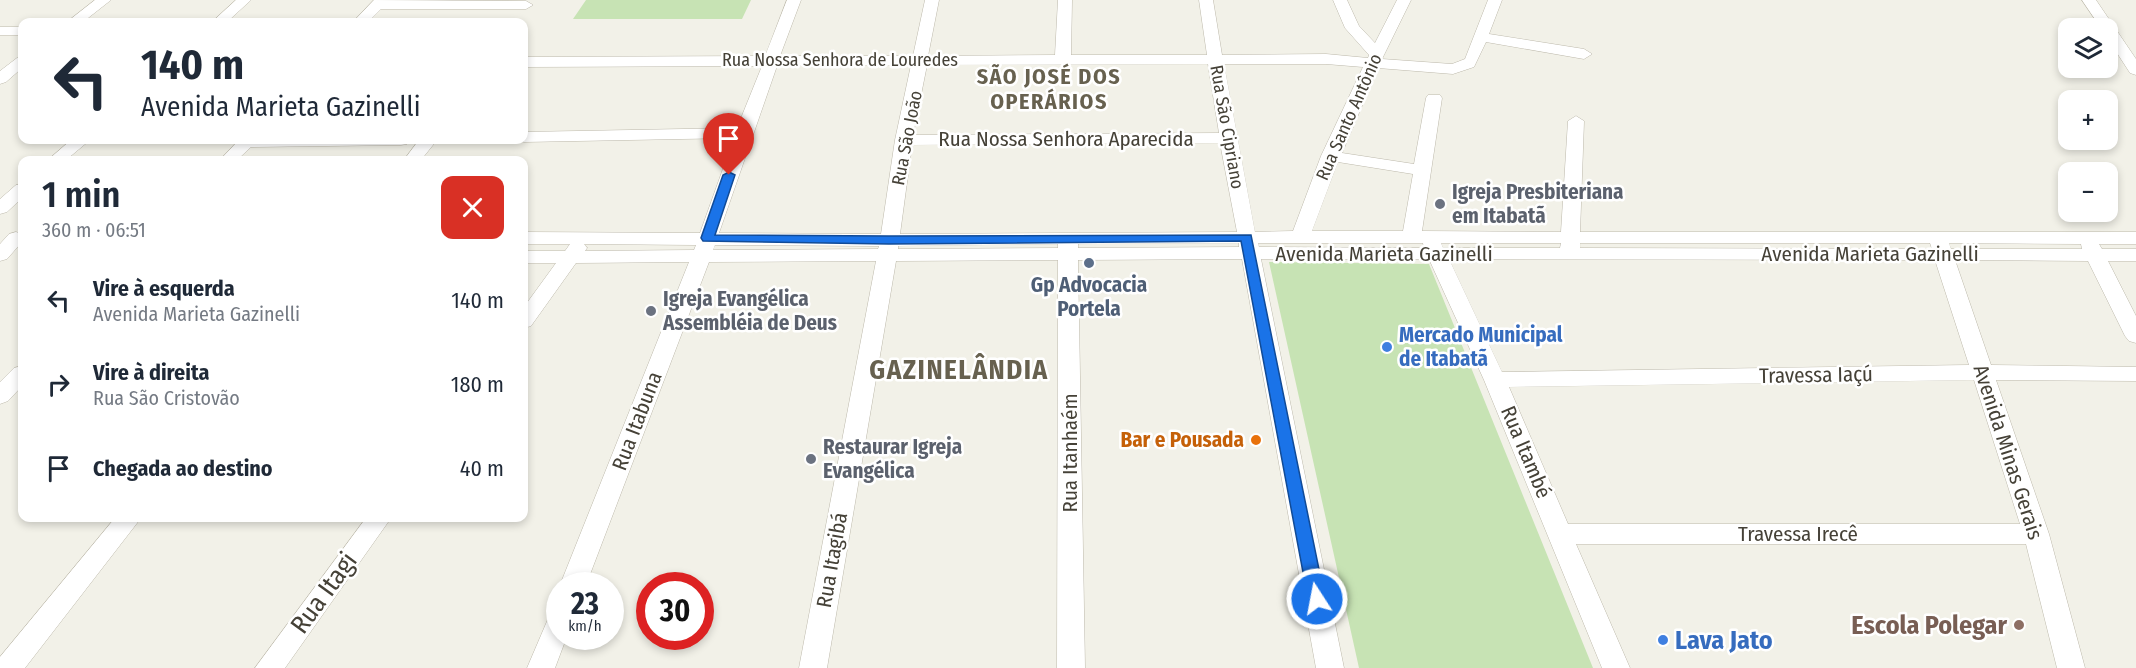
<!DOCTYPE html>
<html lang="pt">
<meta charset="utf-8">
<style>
:root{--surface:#fff;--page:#f2f2f3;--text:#1f2937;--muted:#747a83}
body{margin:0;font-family:"Fira Sans Condensed",sans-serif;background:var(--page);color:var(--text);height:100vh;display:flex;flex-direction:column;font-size:22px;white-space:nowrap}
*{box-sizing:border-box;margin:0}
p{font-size:20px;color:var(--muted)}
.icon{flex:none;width:33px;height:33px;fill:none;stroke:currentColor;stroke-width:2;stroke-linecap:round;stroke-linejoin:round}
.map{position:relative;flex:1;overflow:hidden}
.panel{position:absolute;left:18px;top:156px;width:510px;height:366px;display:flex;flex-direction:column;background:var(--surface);border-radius:12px;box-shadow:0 3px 9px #0003}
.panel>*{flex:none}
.top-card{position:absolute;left:18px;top:18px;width:510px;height:126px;border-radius:12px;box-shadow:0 3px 9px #0003;background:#fff;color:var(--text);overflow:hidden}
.fabs{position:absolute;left:2058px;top:18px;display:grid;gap:12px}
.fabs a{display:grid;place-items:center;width:60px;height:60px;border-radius:12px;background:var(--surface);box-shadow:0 3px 9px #0003;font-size:30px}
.speed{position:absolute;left:546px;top:572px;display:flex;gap:12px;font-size:30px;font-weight:700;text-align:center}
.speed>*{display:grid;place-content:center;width:78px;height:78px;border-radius:50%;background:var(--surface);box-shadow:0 3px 9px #0003;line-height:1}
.speed small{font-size:15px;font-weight:400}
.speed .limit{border:9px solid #d22;background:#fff;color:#111}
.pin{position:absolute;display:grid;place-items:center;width:51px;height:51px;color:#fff;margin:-62px -26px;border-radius:50% 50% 50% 0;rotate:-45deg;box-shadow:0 0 6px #0007}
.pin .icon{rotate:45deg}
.me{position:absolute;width:66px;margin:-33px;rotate:349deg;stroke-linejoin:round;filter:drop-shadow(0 0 4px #0008)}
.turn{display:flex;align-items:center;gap:21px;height:126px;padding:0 24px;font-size:27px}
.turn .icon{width:78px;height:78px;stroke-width:2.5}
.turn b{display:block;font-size:42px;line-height:51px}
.round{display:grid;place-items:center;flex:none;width:63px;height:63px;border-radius:12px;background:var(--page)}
.overview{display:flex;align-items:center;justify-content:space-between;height:102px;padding:0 24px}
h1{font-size:36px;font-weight:600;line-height:45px}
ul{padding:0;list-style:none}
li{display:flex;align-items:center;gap:18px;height:84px;padding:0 24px}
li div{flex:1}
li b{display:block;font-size:22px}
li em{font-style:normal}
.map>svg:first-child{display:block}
.green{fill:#c7e3b4}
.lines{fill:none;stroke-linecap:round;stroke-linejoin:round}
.street-casing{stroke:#bdb9ab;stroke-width:1}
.street{fill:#fff;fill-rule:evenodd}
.route{fill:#1a73e8;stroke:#114b97;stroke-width:1.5}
.worship-dot{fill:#6b7280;stroke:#fff;stroke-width:2}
.service-dot{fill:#5c6f8a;stroke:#fff;stroke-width:2}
.shop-dot{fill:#3f7fe0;stroke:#fff;stroke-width:2}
.food-dot{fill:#e8710a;stroke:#fff;stroke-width:2}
.education-dot{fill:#8d6e63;stroke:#fff;stroke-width:2}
.labels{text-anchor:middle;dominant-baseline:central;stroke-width:5;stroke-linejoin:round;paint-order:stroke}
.far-street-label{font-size:18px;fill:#454137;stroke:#fff}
.street-label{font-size:21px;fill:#454137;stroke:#fff}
.worship-label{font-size:21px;font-weight:bold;fill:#5b616d;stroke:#fff;text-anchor:start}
.service-label{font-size:21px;font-weight:bold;fill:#4e5e75;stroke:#fff}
.shop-label{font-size:21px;font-weight:bold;fill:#366cbe;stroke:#fff;text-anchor:start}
.food-label{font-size:21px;font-weight:bold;fill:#c56008;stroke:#fff;text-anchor:end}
.far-district-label{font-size:22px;font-weight:bold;letter-spacing:1.5px;fill:#67614f;stroke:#fff}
.near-street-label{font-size:26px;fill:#454137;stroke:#fff}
.near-education-label{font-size:26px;font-weight:bold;fill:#785e54;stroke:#fff;text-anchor:end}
.near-shop-label{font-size:26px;font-weight:bold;fill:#366cbe;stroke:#fff;text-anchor:start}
.district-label{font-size:27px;font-weight:bold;letter-spacing:1.5px;fill:#67614f;stroke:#fff}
</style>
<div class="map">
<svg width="2136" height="668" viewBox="0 0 2136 668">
<rect width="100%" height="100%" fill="#f2f1e8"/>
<path class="green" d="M586,0h165l-9,19h-169z
M1269,262l160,2 164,404h-234z"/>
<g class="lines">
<g class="street-casing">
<path id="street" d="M95,0h16l-28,22h-16z
M236,0h15l-24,22h-15z
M374,0l152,1 7,4 -7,4h-145l-13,13h-15z
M787,0h14l-21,56h133l12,-56h14l-11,56 127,-1 3,-55h14l-1,55h136l-8,-55h14l9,55 104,-1 42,4 1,-3 -24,-27 -12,-28h14l12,26 16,17 22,-43h14l-29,59 70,5 13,-5 23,-59h14l-13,34 95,15 8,5 -8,5 -98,-17 -12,25 -21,7 -75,-6 -36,85 72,11 12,-66 2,-3h12l2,3 -20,133 139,1 7,-111 8,-5 8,5 -4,111h556v12h-37l3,5h34v12h-28l28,55v27l-7,-2 -4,-5 -37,-75 -133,-1 36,105 145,2v14l-140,-1 53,154 36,134h-28l-31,-124h-450l54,124h-28l-118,-288 -55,-121h-168l83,409h-28l-74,-409 -164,1 7,408h-28l1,-408 -162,1 -69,407h-28l77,-407 -167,1 -123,323h-26l129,-323 -113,1 -45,63 -7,2v-21l32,-44h-32v-12h41l5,-7h-46v-12l176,1 34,-95 -210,4 -7,-2h7v-8l213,-4 25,-62 -238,1v-10l241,-1zM1208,64l11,69 -306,2 14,-70zM1224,64h102l37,3 -42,89 -28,75 -38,1zM911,65l-16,75 -14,94 -162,-1 58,-167zM1220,143l17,89 -337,2 12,-89zM1338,162l75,12 -10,57h-91zM1239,243v4l-161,1v-4zM1258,243h165l1,5 -165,-1zM1441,243h120l-1,5h-117zM1580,243h350l2,6 -352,-1zM1949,243l132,1 1,5h-131zM584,244l112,1 -2,5 -109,1 2,-3zM1058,244v4l-160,1v-3zM715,245l164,1 -1,3 -165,1zM1449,259l486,1 34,105 -467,7zM1974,380l46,144h-452l-59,-137z
M2082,0h14l40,59v16l-6,-2 -22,-34v-11h-7z
M0,27h22v8h-22z
M22,56v12l-16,14 -6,2v-13l17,-13z
M71,140h19l-24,20h-18z
M239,140h171l-3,4 -6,1 -150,2 -14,13h-17z
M419,140h18l-16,20h-17z
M22,184v14l-15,14 -7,2v-15l16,-14z
M16,232l6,2v8l-15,17 -7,2v-17l9,-10z
M22,366v20l-14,15 -8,3v-22l14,-14z
M115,518h26l-116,150h-25v-11z
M366,518h25l-106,150h-30z
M560,609v27h7l-12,32h-28l24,-56z"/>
</g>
<use href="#street" class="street"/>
</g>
<path class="route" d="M729,172l6,3 -20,60 174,1 362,-1 74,364 -2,5 -6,2 -6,-2 -3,-5 -67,-358 -352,3 -186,-3 -2,-3 22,-63z"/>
<g class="worship-dot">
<circle cx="1440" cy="204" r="6"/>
<circle cx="651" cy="311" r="6"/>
<circle cx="811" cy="459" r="6"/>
</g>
<circle class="service-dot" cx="1089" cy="263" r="6"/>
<g class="shop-dot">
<circle cx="1387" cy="347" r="6"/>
<circle cx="1663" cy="640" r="6"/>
</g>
<circle class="food-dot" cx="1256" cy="440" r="6"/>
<circle class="education-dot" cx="2019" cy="625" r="6"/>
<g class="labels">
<g class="far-street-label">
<text x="840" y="60">Rua Nossa Senhora de Louredes</text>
<text transform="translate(1349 117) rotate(-66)">Rua Santo Antônio</text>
<text transform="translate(1227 127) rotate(80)">Rua São Cipriano</text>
<text transform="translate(907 138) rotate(-79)">Rua São João</text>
</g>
<g class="street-label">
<text x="1066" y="139">Rua Nossa Senhora Aparecida</text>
<text x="1384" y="254">Avenida Marieta Gazinelli</text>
<text x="1870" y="254">Avenida Marieta Gazinelli</text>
<text transform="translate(1816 375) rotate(-1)">Travessa Iaçú</text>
<text transform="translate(637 421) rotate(-69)">Rua Itabuna</text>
<text transform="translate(1526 452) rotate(67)">Rua Itambé</text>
<text transform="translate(2008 452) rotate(72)">Avenida Minas Gerais</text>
<text transform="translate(1070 453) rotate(-90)">Rua Itanhaém</text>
<text x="1798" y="534">Travessa Irecê</text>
<text transform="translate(832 560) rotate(-80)">Rua Itagibá</text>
</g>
<g class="worship-label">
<text x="1452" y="192">Igreja Presbiteriana<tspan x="1452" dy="24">em Itabatã</tspan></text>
<text x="663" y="299">Igreja Evangélica<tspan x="663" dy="24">Assembléia de Deus</tspan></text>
<text x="823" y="447">Restaurar Igreja<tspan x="823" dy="24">Evangélica</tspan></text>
</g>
<g class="service-label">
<text x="1089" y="285">Gp Advocacia<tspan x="1089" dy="24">Portela</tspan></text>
</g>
<g class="shop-label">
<text x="1399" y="335">Mercado Municipal<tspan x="1399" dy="24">de Itabatã</tspan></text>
</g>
<g class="food-label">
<text x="1244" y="440">Bar e Pousada</text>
</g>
<g class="far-district-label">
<text x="1049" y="76">SÃO JOSÉ DOS<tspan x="1049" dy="25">OPERÁRIOS</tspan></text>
</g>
<g class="near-street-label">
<text transform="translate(324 593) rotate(-54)">Rua Itagi</text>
</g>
<g class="near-education-label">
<text x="2007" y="625">Escola Polegar</text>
</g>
<g class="near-shop-label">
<text x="1675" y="640">Lava Jato</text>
</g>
<g class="district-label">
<text x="959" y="370">GAZINELÂNDIA</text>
</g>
</g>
</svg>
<div class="fabs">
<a><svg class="icon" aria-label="layers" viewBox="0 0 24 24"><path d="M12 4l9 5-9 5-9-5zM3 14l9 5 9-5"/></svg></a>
<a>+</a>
<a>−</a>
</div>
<div class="speed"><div>23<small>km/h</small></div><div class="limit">30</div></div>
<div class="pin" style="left:729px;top:175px;background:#d93025"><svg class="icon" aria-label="arrive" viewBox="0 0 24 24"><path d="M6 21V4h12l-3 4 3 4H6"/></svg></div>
<svg class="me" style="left:1317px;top:599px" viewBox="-20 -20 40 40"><circle r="17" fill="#1a73e8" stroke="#fff" stroke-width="3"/><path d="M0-11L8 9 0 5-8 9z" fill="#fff"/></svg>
<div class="top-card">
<div class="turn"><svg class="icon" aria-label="left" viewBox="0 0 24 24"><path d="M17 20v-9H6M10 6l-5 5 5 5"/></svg><div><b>140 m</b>Avenida Marieta Gazinelli</div></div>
</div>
<section class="panel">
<div class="overview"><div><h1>1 min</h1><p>360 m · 06:51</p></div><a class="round" style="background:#d93025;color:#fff"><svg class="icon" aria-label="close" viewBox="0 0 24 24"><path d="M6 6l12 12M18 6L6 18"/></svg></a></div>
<ul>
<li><svg class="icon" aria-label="left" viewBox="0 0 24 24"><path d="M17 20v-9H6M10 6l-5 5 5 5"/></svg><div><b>Vire à esquerda</b><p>Avenida Marieta Gazinelli</p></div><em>140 m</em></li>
<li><svg class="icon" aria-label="right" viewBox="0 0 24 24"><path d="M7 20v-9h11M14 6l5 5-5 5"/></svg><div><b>Vire à direita</b><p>Rua São Cristovão</p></div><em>180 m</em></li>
<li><svg class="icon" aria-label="arrive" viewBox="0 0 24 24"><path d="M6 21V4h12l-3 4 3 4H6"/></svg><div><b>Chegada ao destino</b></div><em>40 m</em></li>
</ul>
</section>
</div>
